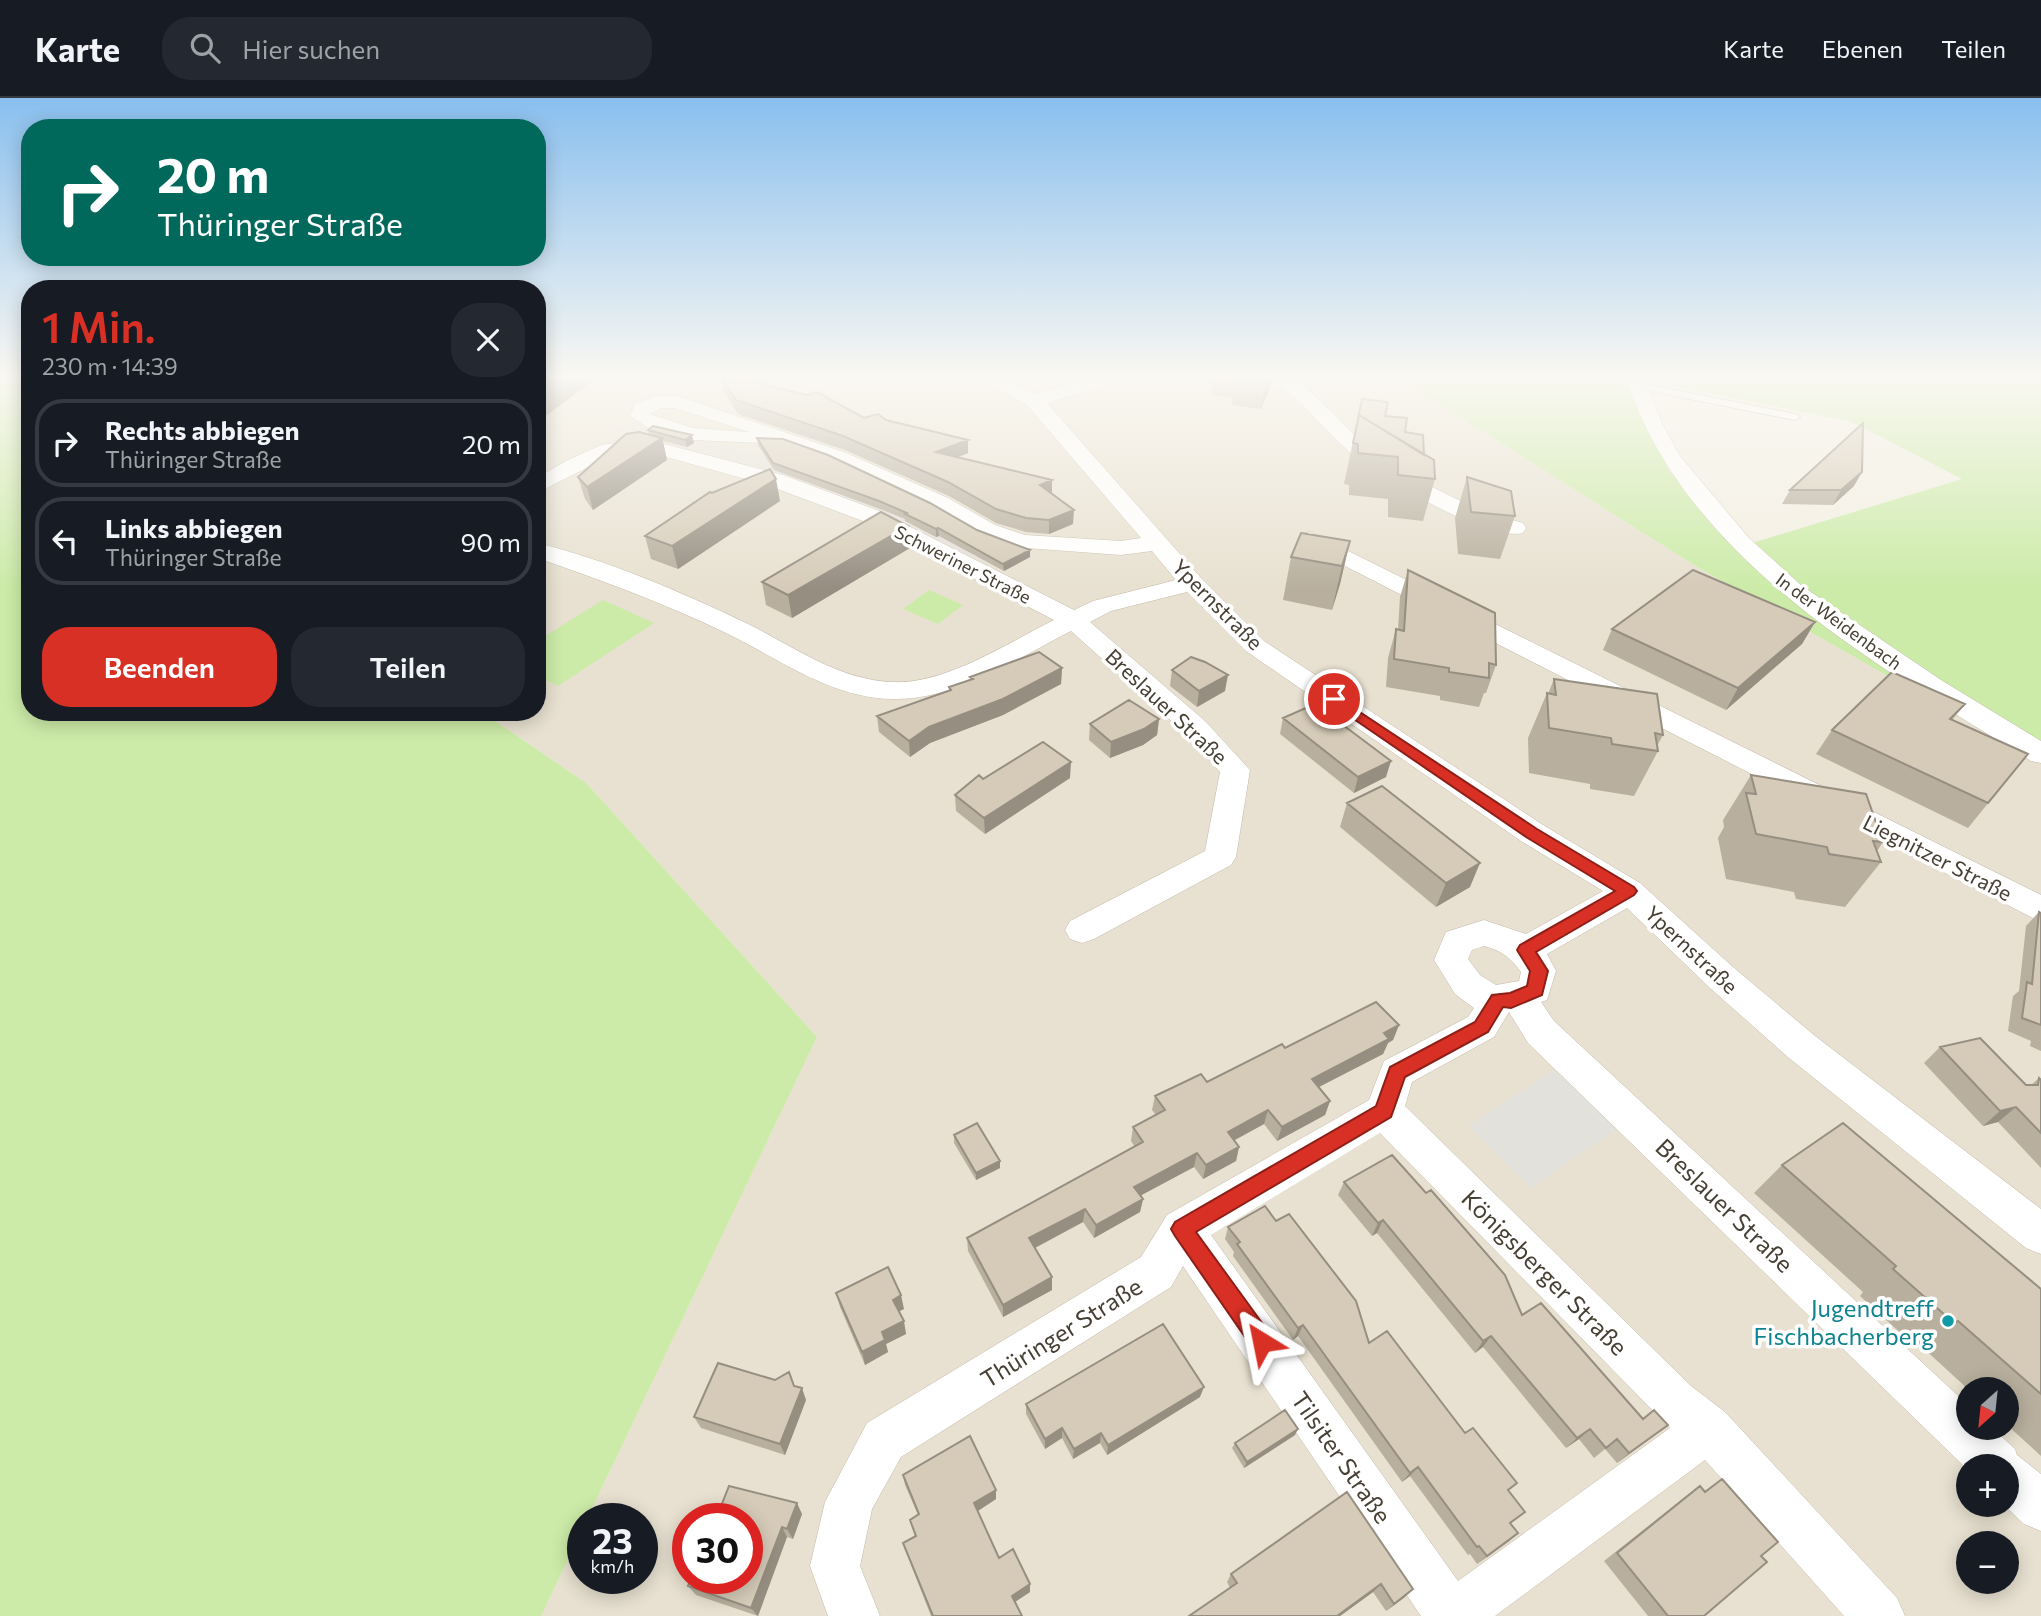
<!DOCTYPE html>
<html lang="de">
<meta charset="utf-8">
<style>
:root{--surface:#171b24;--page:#242831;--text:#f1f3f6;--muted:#9ea1a6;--line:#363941;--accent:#d93025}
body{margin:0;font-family:Commissioner,sans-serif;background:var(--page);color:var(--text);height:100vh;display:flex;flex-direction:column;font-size:26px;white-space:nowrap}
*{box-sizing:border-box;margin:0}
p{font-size:23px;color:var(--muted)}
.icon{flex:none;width:38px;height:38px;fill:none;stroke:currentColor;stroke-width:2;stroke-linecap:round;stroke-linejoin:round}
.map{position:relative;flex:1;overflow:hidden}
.drawer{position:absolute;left:21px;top:182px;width:525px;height:441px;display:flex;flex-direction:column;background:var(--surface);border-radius:28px;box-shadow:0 4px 18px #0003}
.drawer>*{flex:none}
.banner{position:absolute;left:21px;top:21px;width:525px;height:147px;border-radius:28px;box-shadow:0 4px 18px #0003;background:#00695c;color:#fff;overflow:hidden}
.needle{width:46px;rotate:207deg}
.tools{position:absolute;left:1956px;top:1279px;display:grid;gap:14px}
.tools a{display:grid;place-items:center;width:63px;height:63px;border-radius:50%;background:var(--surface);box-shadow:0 4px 18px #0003;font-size:35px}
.speed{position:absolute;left:567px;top:1405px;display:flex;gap:14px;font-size:35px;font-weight:700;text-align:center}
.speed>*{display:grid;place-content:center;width:91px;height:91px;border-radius:50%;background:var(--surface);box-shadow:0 4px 18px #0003;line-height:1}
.speed small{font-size:18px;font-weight:400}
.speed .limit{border:10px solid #d22;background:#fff;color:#111}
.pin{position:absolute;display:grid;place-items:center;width:60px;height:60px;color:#fff;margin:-30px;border:4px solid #fff;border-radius:50%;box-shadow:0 2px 7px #0007}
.me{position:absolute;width:77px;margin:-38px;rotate:325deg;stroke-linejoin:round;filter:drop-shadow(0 0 5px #0008)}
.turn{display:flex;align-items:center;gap:24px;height:147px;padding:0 21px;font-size:32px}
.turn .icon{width:91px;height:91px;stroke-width:2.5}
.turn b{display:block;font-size:49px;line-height:60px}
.round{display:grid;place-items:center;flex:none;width:74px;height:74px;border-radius:28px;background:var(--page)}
.headline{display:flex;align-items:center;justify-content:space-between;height:119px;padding:0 21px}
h1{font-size:42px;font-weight:600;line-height:52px;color:var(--accent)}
.button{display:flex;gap:14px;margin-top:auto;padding:14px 21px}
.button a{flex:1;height:80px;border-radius:28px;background:var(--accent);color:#fff;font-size:28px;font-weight:600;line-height:80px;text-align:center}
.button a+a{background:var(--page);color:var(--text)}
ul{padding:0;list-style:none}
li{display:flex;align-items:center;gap:21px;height:88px;margin:0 14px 10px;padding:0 7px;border:4px solid var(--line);border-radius:28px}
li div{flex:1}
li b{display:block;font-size:26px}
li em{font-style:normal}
header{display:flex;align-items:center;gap:42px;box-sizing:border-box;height:98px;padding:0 35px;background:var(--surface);border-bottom:2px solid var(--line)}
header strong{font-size:33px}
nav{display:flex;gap:38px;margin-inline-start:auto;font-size:24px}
.search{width:490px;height:63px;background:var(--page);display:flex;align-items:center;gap:18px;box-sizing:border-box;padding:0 24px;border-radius:28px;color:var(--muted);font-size:26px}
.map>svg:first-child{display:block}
.residential{fill:#e8e1d1;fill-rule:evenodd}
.industrial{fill:#e5e0d9}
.green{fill:#cceba8}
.parking{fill:#e3e1dc}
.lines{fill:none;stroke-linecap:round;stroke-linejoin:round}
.lane-casing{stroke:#c2baa8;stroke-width:2}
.street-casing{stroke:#c2baa8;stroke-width:1}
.lane{fill:#fff;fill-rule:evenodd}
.street{fill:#fff;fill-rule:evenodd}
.wall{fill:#b8af9e}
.shaded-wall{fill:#968e81}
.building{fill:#d6cbb8;stroke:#968e81;stroke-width:2}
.route{fill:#d93025;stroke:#8d1f18;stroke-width:2}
.culture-dot{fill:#0f9aa8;stroke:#fff;stroke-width:2.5}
.labels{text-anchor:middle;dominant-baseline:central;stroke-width:7;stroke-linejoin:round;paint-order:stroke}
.far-street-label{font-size:18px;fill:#463f33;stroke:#fff}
.street-label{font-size:21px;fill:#463f33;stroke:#fff}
.near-street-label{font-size:24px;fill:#463f33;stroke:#fff}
.near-culture-label{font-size:24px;fill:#0d838f;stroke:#fff;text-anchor:end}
</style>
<header>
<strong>Karte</strong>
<div class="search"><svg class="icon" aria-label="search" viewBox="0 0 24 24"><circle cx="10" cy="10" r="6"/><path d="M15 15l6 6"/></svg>Hier suchen</div>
<nav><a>Karte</a><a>Ebenen</a><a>Teilen</a></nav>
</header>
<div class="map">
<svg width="2041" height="1518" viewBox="0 0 2041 1518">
<rect width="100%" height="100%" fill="#f3efe3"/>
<path class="residential" d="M537,278h858l299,189 347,199v852h-1500l42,-88v50h59v-59h-55l230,-482 -231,-254 -104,-71h55zM1969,1292h38v38h-38zM1969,1368h38v39h-38zM688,1421h59v59h-59zM1969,1446h38v38h-38z"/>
<path class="industrial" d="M629,324l145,35 69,8 193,90 -33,15 -242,-103 -147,-36z"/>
<path class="green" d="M0,278h30v336h452l104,71 231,254 -230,482h-4v9l-42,88h-541z
M1395,278h233l40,93 68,79 226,-69 -112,-58 -179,-35 -13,-10h383v388l-347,-199z
M929,492l34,15 -25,19 -35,-15z
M603,502l51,23 -96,63 -21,-10v-35z"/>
<path class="parking" d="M1554,972l64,58 -87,60 -63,-62z"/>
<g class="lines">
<g class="lane-casing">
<path id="lane" d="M1638,285l157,31 5,3 -5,3 -160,-32 -2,-2z"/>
</g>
<g class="street-casing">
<path id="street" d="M981,278h22l33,18 62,-18h28l-2,4 -77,23 154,175 63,63 279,184 97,58 94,85 81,68 226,173v45l-15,-6 -237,-190 -79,-70 -83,-80 -80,46 9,17 -9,29 -6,2 13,19 415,385v22h23l23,21 2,6 24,19v57l-17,-7 -20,-19h3v-39h-38v5l-441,-428 -19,-31 -15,25 -82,45 -7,24 286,280 34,26 172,186 8,18h-61l-139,-156 -210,156h-74l-238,-350 -12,21 -270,170 -29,52 -12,57 20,50h-52l-18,-50 15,-64 42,-79 274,-166 26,-42 202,-115 15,-39 84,-44 6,-9 -19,-14 -21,-34 12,-28 38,-12 42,14 77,-43 -82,-50 -275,-190 -59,-59 -76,19 -21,11 115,99 45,49 -14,87 -5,8 -137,74 -12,4 -12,-4 -5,-9 5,-9 135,-70 15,-79 -35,-39 -114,-102c-55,28 -114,69 -178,68 -63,-1 -113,-40 -167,-66 -62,-30 -125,-53 -189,-75v-15c70,17 144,49 209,80 47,23 92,57 146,59 53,3 115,-39 162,-62l-191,-99 -96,-36 -122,-34 -33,4 -75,38v-15l29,-17 35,-16 44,-6 138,36 96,36 195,99 19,-9 83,-21 -24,-29 -31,4 -107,-8 -35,-12 -47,-27 -102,-48 -45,-16 -92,-4 -43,-11 -20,-13 5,-12 22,-8h20l167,56 104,46 47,27 30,10 96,6 20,-3 -114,-133 -44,-25zM660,310h15l74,24 -56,-4 -43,-14zM1484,848c17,4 27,12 37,26l-2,9 -23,4 -16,-10 -12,-16 4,-9zM1380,1035l290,295 -212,153 -247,-346z
M1270,278h21l4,2c25,20 45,46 71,66 46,36 101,64 157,79l3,5 -3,5c-38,9 -141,-56 -172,-80 -19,-16 -35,-35 -53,-53 -9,-8 -22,-15 -28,-24z
M1625,278h18l19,47 18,33 69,82 53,48 139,94 100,61v22l-10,-2c-155,-97 -346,-201 -406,-385z
M1310,434l731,363v27l-739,-378 -4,-5 4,-5z"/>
</g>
<use href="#lane" class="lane"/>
<use href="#street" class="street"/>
</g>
<path class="wall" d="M1214,278h58v6l-11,27 -29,-4 1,-7 -22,-3z
M1295,278h19l-2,5 -11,-1z
M721,281l48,7 95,32 22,2 82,33 -10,4 94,23v14l21,30 -24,10 -23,-2 -30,-9 -47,-27 -104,-46 -107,-36 -14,-22z
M1362,301l23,17 20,16 19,23 11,24 -12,42 -35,-4v-18l-39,-4v-10l-5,-1z
M648,332l46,13 -7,4 -24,-6 4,19 -74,50 -8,-11 -7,-22 71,-42z
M757,340l220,92 53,20v7l-26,14 -65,-35 -3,1 -31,-16v-2l-25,-10 -106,-39 -16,-25z
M1467,379l48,39 -15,43 -42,-5 -3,-36z
M1854,388l-21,19 -51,-1 8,-14z
M712,395l68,8 -102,68 -27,-10 -6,-23z
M908,428l2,22 -118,70 -26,-13 -4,-23z
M1350,443l-10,43 -8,26 -49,-10 8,-43z
M1408,472l88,95 -10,28h-2l-5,14 -39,-7v-4l-54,-9 2,-29 8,-29 2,1 2,-33z
M1815,524l-13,22 -76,66 -123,-60 9,-21z
M1062,570l-1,16 -58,31 -73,28 -20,14 -31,-25 -2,-16 72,-25v-4l21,-7v-3z
M1172,572l53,21 -28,16 -27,-21z
M1554,581l109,56 -6,11 1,5 -24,45 -44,-7v-5l-61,-11 -1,-35 19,-45 1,1z
M1965,606l-13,16 76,34 -60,74 -152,-74 16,-24z
M1283,620l103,59 -32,16 -74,-59z
M1159,621l-2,16 -14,10 -33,13 -21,-18 1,-16z
M1751,677l132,67 -6,9 4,11 -36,45 -49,-8 -2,-7 -68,-13 -8,-41 6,-11 -1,-7z
M1070,680l-85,56 -29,-23 -1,-16 28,-16z
M1347,705l123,84 -34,20 -96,-80z
M2039,814l2,1v138l-11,-5 1,-5 -23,-10 5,-35 6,-5 7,-65z
M1399,927l-6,15 -5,3 -5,11 -64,33 11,14 -5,14 -48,26 -13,-17 -30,16 5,7 -3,14 -33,18 -9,-12 -54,29 3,3 -3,13 -46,26 -11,-16 -48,26 17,29v13l-49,27 -35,-66 -1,-13 168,-91 -4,-6 2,-14 23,-12 -4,-5 3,-14 52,-14 78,-34z
M1940,949l86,38h5l8,-7 2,2v88l-43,-46 -15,4 -59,-63z
M954,1037l46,26v7l-24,12 -22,-37z
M1782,1067l259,124v167l-34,-31v-35h-38l-48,-44 -4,2 -57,-52 3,-4 -109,-99z
M1344,1084l178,133 133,120 -38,28 -12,-14 -11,9 -15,-19 -13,9 -83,-101 -8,6 -98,-120 -5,3 -34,-41z
M1228,1129l141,116 140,148 2,33 7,9 -41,31 -7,-10 -2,1 -58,-79 -8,6 -104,-146 -5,4 -60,-84 1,-4 -9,-13z
M836,1195l68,16 -5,2 7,23 -20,10 2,8 -23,13 -25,-58z
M794,1288l12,14 -21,55 -84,-27 -7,-11z
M1200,1299l-93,58 -7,-12 -27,16 -11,-21 -17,11 -19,-35v-10z
M1295,1337l-51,33 -12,-20 3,-5z
M903,1377l93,24 -19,12 22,47 31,26v8l-15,10 7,14h-91l-25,-64 -3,-9 12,-6 -5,-17 8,-5 -13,-30z
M1722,1381l39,77 -57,60h-56l-44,-55 82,-65 14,-10 5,5z
M1347,1394l58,105 -19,14 -13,-19 -33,24h-151l41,-28 -3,-6 4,-8z
M802,1416l-9,25 -6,-2 -29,79 -62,-21 -8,-9 59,-67z"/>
<path class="shaded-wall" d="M555,278h45l-63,46v-34z
M1268,278h4v6l-11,27 5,-27z
M692,337l2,8 -7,4 -2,-7z
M662,340l5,22 -74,50 -6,-23z
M968,342v13l-31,12 -1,-13z
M1862,374l-8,14 -21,19 8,-15z
M776,381l4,22 -102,68 -6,-23z
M1052,382v14l-12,-9z
M1074,412l-1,14 -24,10v-14z
M908,428l2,22 -118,70 -4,-23z
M938,430l1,8 -3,1v-8z
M1350,443l-10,43 -8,26 10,-44z
M1030,452v7l-26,14 -1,-7z
M1815,524l-13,22 -76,66 12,-22z
M1062,570l-1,16 -58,31 -73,28 -20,14 -1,-16 20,-14z
M1228,577l-3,16 -28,16 2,-16z
M1159,621l-2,16 -14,10 -33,13 1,-16z
M1391,663l-5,16 -32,16 4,-16z
M1071,664l-1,16 -85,56 -1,-16z
M1480,765l-10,24 -34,20 10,-24z
M1399,927l-6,15 -5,3 -5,11 -76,39 5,-14 72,-46z
M1330,1003l-5,14 -48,26 5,-14z
M2016,1009l-18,15 -15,4 17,-15z
M1268,1012l-4,14 -40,22 4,-14z
M1239,1049l-3,14 -33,18 3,-14z
M1197,1055l-3,14 -62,33 2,-13z
M1000,1063v7l-24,12v-7z
M1143,1101l-3,13 -46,26 2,-13z
M1085,1111l-2,13 -54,29v-13z
M1383,1122l-6,13 -5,3 6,-13z
M1052,1179v13l-49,27v-12z
M901,1197l3,14 -8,4 -3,-13z
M904,1223l2,13 -20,10 2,8 -23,13 -3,-13 20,-20z
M1303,1227l-5,11 -5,4 5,-12z
M1491,1238l-8,11 -8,6 8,-12z
M1204,1289l-4,10 -93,58 1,-10z
M802,1290l4,12 -21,55 -5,-11z
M1668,1327l-13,10 -38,28 12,-10z
M1062,1330v10l-17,11v-10z
M1298,1331l-3,6 -51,33 3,-6z
M1590,1331l-11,10 -13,9 11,-10z
M1101,1335l-1,10 -27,16 1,-10z
M1418,1369l-8,9 -8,6 8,-9z
M996,1392v9l-21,14 -1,-10z
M797,1405l5,11 -9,25 -6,-10z
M782,1429l5,10 -29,79 -7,-8z
M1518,1435l-10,9 -31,22 10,-8z
M1030,1486v8l-18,12v-8z
M1381,1486l-8,8 -33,24h-3z
M1413,1491l-8,8 -19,14 8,-7z"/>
<path class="building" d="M537,278h18l-18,12z
M730,278h21l18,10 38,9 10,-3 47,26 14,-4 8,6 82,20 -32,12 116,28 -12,5 34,25 -25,10 -23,-2 -30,-9 -48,-27 -105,-46 -107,-36 -15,-21z
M1237,278h31l-2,6 -30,-3z
M1362,301l26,3 -3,14 22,2 -2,14 18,3 1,20 -65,-40 -1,3z
M1359,317l75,45 1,19 -37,-4v-18l-40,-4v-9l-5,-1z
M1863,325l-1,49 -21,18h-51z
M653,328l39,9 -7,5 -37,-10z
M639,334l23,6 -75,49 -9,-10 48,-43z
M757,340l26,1 45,16 102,48 47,27 53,20 -27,14 -65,-36 -2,1 -31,-15 2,-1 -28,-12 -106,-38z
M770,371l6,10 -104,67 -27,-10 65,-44 2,1z
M1467,379l44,14 4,25 -44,-4z
M881,414l27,14 -120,69 -26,-13z
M1301,435l49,8 -8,25 -51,-9z
M1408,472l87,43 1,52 -7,-2v15l-40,-6v-4l-55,-9 2,-30 8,2z
M1693,472l122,52 -77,66 -126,-59z
M1039,554l23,16 -59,31 -74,28 -20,14 -32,-25 74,-26 -2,-3 24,-8 -3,-2z
M1191,559l14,5 23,13 -29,16 -27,-21z
M1892,574l73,32 -15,15 78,35 -40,49 -156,-73z
M1554,581l103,15 6,41 -8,-2 3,18 -46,-7 -1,-6 -62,-10 -2,-35 9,2z
M1129,602l30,19 -15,10 -33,13 -21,-18z
M1315,606l76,57 -33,16 -75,-59z
M1043,644l28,20 -87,56 -29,-23 24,-20 4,4z
M1751,677l115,19 17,48 -10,-1 8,21 -52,-8 -2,-7 -71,-13 -10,-41 10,1z
M1382,688l98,77 -34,20 -99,-80z
M2039,814l2,1v112l-19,-7 5,-36 5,2z
M1376,904l23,23 -15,8 5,6 -77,40 18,22 -48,26 -14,-17 -40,22 11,15 -33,18 -9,-12 -63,34 9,12 -47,26 -11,-16 -56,29 23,39 -49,28 -36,-67 176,-96 -10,-15 32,-17 -10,-14 46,-22 6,8 75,-38 3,4z
M1980,940l46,47h12l1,-7 2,2v53l-25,-26 -16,4 -60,-64z
M977,1025l23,38 -24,12 -22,-38z
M1843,1025l198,166v105l-83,-73 -4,2 -61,-54 3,-3 -114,-101z
M1392,1057l34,38 5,-3 74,85 17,40 19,-12 102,116 11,-9 14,15 -39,28 -12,-14 -11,9 -16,-19 -13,9 -86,-102 -8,5 -100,-121 -5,3 -34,-41z
M1265,1108l11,15 13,-7 67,87 13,42 18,-12 78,102 8,-5 44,55 -9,7 17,22 -15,11 8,10 -31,23 -8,-10 -2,1 -59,-80 -8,6 -107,-148 -5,3 -61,-84 3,-2 -12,-15z
M888,1169l13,28 -8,5 11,21 -22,11 3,8 -23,12 -26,-59z
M1163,1226l41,63 -96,58 -7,-12 -27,16 -12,-21 -17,11 -19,-35z
M718,1265l57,17 14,-8 5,14 8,2 -22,56 -86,-27z
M1285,1312l13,19 -51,33 -12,-19z
M970,1338l26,54 -22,13 25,55 14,-9 17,35 -18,12 10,20h-89l-30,-73 13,-7 -6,-16 9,-6 -16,-39z
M1722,1381l56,63 -17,14 6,6 -63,54h-36l-51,-63 83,-67 5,6z
M729,1388l68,17 -10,26 -5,-2 -31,81 -63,-22 3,-8h56v-59h-31z
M1347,1394l66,97 -19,15 -13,-20 -44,32h-148l48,-33 -6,-9z"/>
<linearGradient id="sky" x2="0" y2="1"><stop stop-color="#89bfee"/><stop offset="0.57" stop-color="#faf8f2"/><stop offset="1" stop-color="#faf8f2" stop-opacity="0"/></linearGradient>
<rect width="2041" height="490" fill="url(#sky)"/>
<path class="route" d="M1334,597l203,134 97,58 3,4 -3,4 -98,57 12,19 -6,24 -31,13 -8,-1 -15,25 -83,45 -14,40 -195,115 74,102 3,8 -3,8 -8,4 -8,-4 -79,-114 -4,-7 4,-7 201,-116 14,-39 85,-45 17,-27 18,-2 17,-7 3,-15 -13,-21 3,-5 95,-54 -89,-54 -197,-135v-6z"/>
<circle class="culture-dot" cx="1948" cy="1223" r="7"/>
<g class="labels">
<g class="far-street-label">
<text transform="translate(963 466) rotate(27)">Schweriner Straße</text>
<text transform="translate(1839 523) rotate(36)">In der Weidenbach</text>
</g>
<g class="street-label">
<text transform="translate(1218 506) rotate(45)">Ypernstraße</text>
<text transform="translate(1167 608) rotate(43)">Breslauer Straße</text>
<text transform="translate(1938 759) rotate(27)">Liegnitzer Straße</text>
<text transform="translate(1692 851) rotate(43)">Ypernstraße</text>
</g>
<g class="near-street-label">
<text transform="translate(1725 1107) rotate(44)">Breslauer Straße</text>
<text transform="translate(1545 1174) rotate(45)">Königsberger Straße</text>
<text transform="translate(1061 1234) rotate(-32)">Thüringer Straße</text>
<text transform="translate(1342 1359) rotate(55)">Tilsiter Straße</text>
</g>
<g class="near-culture-label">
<text x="1934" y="1209">Jugendtreff<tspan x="1934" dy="28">Fischbacherberg</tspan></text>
</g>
</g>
</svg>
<div class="tools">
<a><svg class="needle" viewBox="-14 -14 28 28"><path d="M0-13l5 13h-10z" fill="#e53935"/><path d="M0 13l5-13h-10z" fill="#9ea1a6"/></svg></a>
<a>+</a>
<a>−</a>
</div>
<div class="speed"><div>23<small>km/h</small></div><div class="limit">30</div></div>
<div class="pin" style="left:1334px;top:601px;background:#d93025"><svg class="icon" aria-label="arrive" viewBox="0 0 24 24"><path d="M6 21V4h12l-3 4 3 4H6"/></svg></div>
<svg class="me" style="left:1262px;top:1244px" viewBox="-20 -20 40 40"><path d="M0-17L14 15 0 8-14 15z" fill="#d93025" stroke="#fff" stroke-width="4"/></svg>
<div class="banner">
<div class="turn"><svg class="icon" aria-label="right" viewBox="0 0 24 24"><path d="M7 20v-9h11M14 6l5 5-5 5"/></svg><div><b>20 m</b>Thüringer Straße</div></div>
</div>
<section class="drawer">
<div class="headline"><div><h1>1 Min.</h1><p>230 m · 14:39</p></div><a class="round"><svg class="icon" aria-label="close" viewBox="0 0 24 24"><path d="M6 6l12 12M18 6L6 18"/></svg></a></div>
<ul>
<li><svg class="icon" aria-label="right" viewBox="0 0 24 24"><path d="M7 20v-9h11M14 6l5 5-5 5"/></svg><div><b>Rechts abbiegen</b><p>Thüringer Straße</p></div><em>20 m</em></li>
<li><svg class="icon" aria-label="left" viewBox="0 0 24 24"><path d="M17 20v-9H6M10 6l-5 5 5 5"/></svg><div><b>Links abbiegen</b><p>Thüringer Straße</p></div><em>90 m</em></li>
</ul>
<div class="button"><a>Beenden</a><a>Teilen</a></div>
</section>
</div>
